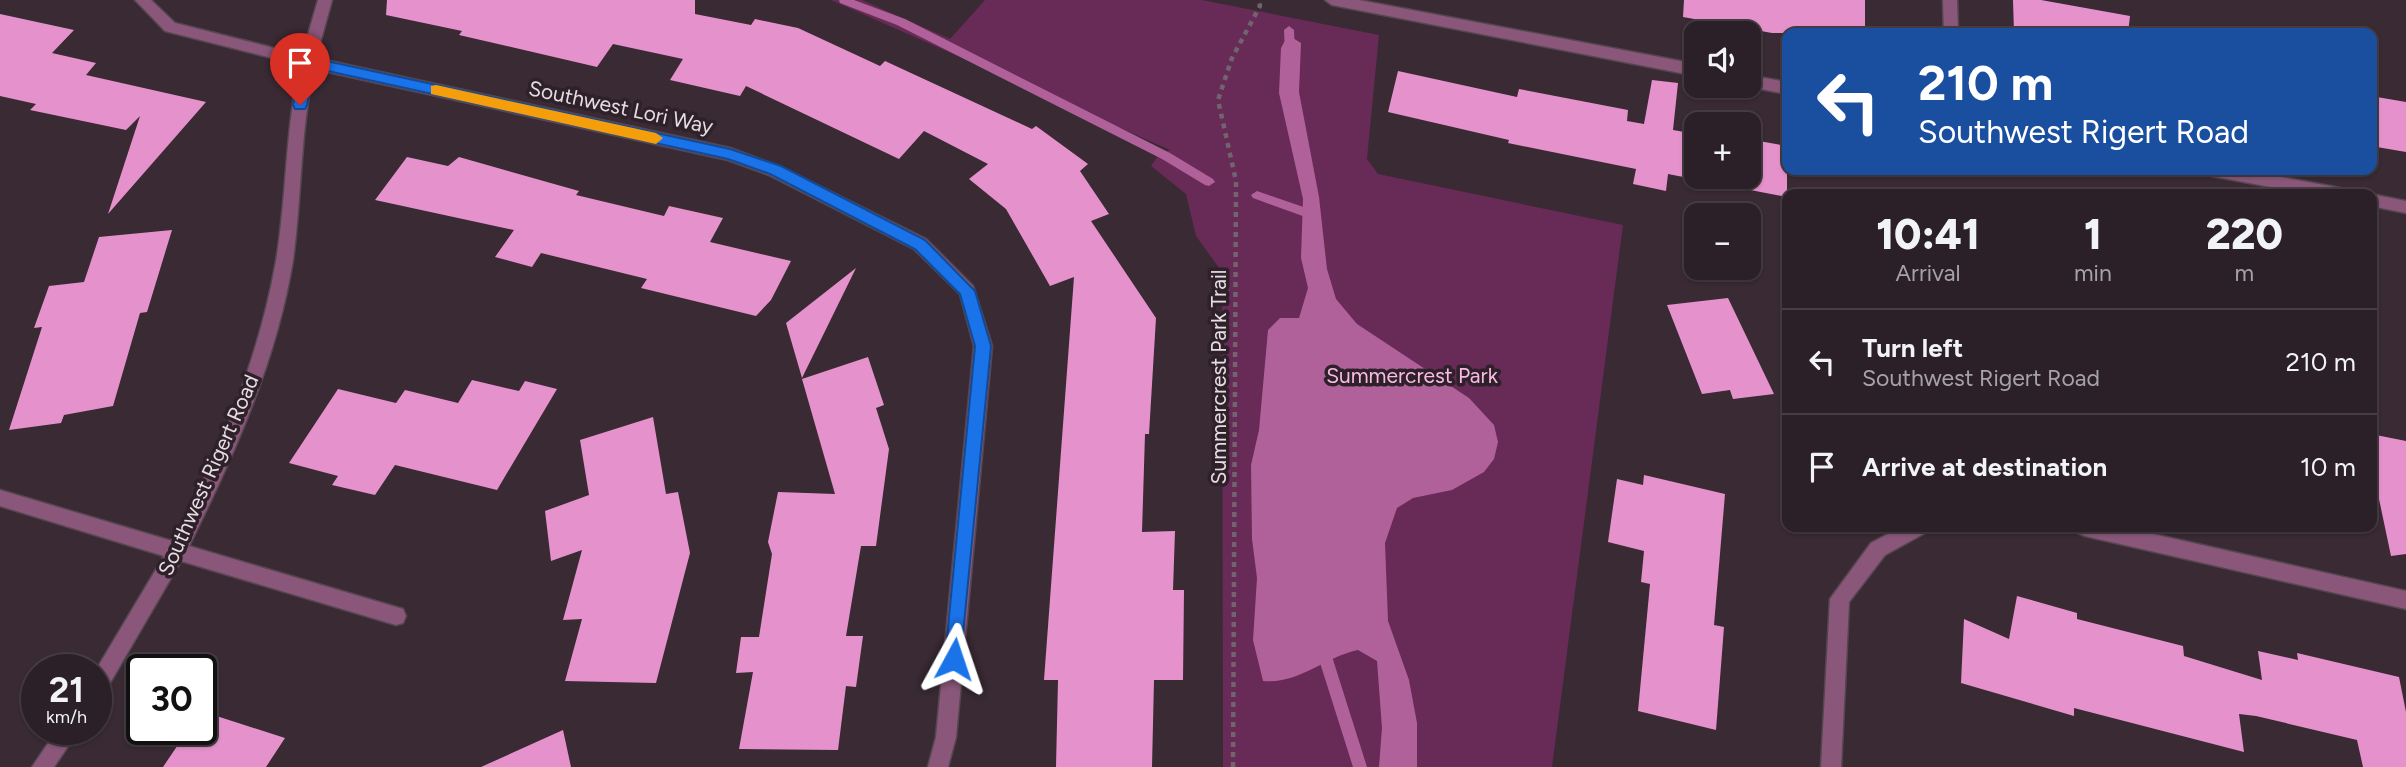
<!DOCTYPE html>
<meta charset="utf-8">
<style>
:root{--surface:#2b2027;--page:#372d33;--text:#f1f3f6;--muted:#a6a3a7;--line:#473e44}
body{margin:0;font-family:Figtree,sans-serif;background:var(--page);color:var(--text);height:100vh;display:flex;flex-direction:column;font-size:26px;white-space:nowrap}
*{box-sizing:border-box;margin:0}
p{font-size:23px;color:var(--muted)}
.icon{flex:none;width:38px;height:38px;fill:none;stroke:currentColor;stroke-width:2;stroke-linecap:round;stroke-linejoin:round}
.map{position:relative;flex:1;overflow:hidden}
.side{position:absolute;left:1782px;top:189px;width:595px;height:343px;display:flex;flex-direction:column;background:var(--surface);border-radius:14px;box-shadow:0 2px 5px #0004,0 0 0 2px var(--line)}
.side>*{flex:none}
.top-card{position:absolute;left:1782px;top:28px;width:595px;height:147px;border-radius:14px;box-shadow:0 2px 5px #0004,0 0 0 2px var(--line);background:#1a4fa0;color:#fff;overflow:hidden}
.controls{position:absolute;left:1684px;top:21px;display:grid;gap:14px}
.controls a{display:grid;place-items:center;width:77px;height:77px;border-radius:14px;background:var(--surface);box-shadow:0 2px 5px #0004,0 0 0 2px var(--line);font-size:35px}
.speed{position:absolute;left:21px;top:654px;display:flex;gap:14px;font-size:35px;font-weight:700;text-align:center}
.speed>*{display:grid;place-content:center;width:91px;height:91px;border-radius:50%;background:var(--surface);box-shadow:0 2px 5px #0004,0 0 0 2px var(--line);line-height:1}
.speed small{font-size:18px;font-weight:400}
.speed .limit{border:4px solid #111;border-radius:10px;background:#fff;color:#111}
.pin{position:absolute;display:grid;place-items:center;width:60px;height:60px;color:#fff;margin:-72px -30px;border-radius:50% 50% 50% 0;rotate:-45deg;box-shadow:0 0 7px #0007}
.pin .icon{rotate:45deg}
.me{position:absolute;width:77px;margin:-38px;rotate:5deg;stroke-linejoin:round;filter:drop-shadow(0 0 5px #0008)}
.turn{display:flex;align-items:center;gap:24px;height:147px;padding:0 21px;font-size:32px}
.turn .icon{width:91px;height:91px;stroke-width:2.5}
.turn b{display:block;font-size:49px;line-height:60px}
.eta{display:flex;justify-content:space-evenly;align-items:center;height:119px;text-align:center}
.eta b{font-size:42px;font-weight:800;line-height:49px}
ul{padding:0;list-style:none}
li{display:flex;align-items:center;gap:21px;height:105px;padding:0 21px;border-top:2px solid var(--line)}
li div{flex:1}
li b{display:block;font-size:26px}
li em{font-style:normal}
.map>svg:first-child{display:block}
.green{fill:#682a57}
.water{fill:#b1619a}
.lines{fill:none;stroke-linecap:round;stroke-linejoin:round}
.stream{fill:#b1619a;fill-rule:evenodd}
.building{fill:#e592cc}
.street-casing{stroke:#554650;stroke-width:3}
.path{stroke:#71646d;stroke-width:4.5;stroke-dasharray:5 5;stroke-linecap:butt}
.street{fill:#8a577a;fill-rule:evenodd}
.route{fill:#1a73e8;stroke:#114b97;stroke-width:2}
.slow{fill:#f59e0b}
.labels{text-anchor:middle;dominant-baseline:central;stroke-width:7;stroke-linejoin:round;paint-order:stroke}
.street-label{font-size:21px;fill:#e6dce2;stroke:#2e212a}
.park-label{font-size:21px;fill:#fabae5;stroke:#2e212a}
</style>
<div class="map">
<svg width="2406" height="767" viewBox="0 0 2406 767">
<rect width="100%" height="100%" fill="#392a34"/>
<path class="green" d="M831,0h31l88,39 35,-39h217l177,35 -12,124 11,15 245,51 -71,542h-329l-1,-495 -26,-36 -10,-42 -35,-28 8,-12 11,-4z"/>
<path class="water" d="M1288,35l13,8 -2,49 20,105 8,72 9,30 21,25 112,74 25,27 4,17 -4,17 -10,13 -32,18 -39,8 -16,10 -12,35 3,78 21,59 8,43v44h-38l3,-39 -5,-67 -19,-11c-36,8 -58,34 -95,31l-10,-41 4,-62 -5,-39 -1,-74 8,-35 9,-100 12,-12h19l9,-30 -7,-30 2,-59 -24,-106 2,-45z"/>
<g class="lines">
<path class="stream" d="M839,0h15l51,19 265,134 43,26 2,3 -6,4 -4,-1 -43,-26 -265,-134 -57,-22z
M1289,26l5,4 1,23 -5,4 -5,-4 -1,-23z
M1257,191l58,20 2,3 -6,5 -58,-21 -2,-3z
M1322,640l5,2 2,5 38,120h-14l-38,-120 2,-5z"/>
</g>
<path class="building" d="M387,0h308v14l56,11 4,-6 43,9 82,38 5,-5 147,68 4,-3 52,38 -8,7 29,43 -18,7 65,97 -7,116h-4l-3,98 33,-1 -2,59h11l-1,90h-29l-2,87h-96l2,-87h-14l30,-403 -24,9 -44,-77 -37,-30 19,-15 -64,-33 -25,28 -153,-73 -6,10 -70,-16 13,-21 -70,-15 -16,23 -138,-32 3,-4 -76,-16z
M1684,0h181v33h-93l-89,-16z
M2013,0h28l89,16 -2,17h-114z
M0,14l74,16 -22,23 44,10 -10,12 120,27 -98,112 32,-98 -14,14 -96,-20 6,-6 -36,-8z
M1398,71l119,26 2,-8 109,21 -1,11 17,3 8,-44 26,3 -5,47 23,4v43h52v-38l39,7v51l-119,-23 -2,17 -33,-7 3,-15 -128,-26 1,-3 -121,-28z
M2371,96l35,6v50l-35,-6z
M407,157l41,9 11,-9 120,34 -3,4 88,21 5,-10 54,12 -13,24 81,19 -20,39 -15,16 -115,-28 6,-9 -106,-26 -9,14 -37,-10 19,-27 -139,-30z
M172,230l-25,82 -7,1 -27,93 -49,9 -3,8 -52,7 33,-103 -8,1 15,-42 35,-4 15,-45z
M856,268l-54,110 -16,-55z
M1728,298l46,96 -41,5 -3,-9 -28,4 -35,-89z
M868,357l16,48 -8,3 13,41 -13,97h-15l-15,90h17l-7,51 -10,-1 -8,64 -99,-1 14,-77 -17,1 5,-36h18l13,-83 -4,-12 10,-50 57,2 -33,-115z
M472,380l47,11 6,-10 32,8 -60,101 -102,-25 -20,30 -43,-10 6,-9 -49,-13 49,-74 58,14 9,-13 53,13z
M653,417l13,77 12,-2 12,61 -34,130 -91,-2 17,-62 -19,1 19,-70 -31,11 -6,-50 44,-16 -9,-55z
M2371,434l35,7v113l-15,2 -20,-95z
M1644,475l81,19 -11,131 10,2 -8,103 -78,-19 12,-127 -9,-2 3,-31 -36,-9 9,-63 26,6z
M2017,596l60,17v6l106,27 1,10 78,24 -4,-29 40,9 -1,-7 102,24 7,35v55h-43l-6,-27 -101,-24 -17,-2 5,38 -170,-44v8l-113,-33 3,-64 45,20z
M201,711l84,27 -19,29h-103l25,-37h13z
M563,730l8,37h-90z"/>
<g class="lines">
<g class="street-casing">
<path id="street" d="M135,0h16l24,23 127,32 16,-55h14l-16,58 414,90 51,19 145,72 47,47 19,60 -36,391 -8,30h-20l8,-30 38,-391 -14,-52 -46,-45 -145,-74 -41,-15 -414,-91c-14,63 -12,127 -21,191 -16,100 -59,195 -104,286l207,61 7,2 3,7 -3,7 -7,2 -215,-64 -78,134 -7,3v-28l68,-114 -164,-50v-16l172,51c47,-86 87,-183 104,-280 11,-65 9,-131 24,-196l-135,-34z
M1325,0h34l337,64v12l-364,-71z
M1943,0h14l1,33h-14z
M1748,75l39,7v12l-42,-8h3z
M2204,170h40l96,18 8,6h-40l-96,-18z
M2369,194h2l35,7v12l-35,-7z
M1901,527h26l-2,6 -40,22 -36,47 -8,165h-20l9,-168 41,-56z
M2076,527h46l284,64v18l-321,-73 -7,-3z
M57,730h22l-25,37h-22z"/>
</g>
<path class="path" d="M1233,767l3,-586 -18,-81 14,-42 28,-52 -1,-6"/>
<use href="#street" class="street"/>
</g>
<path class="route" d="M308,57l422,92 51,17 144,74 50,51 16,55 -31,319 -6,2 -7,-2 -2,-6 30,-313 -15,-52 -45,-45 -145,-75 -42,-15 -414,-91 -7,37 -2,4h-10l-2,-4 8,-43z"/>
<path class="slow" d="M436,85l220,48 7,5 -7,6 -225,-50v-8z"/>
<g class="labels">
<g class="street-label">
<text transform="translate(621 107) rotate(12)">Southwest Lori Way</text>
<text transform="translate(1218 377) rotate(-90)">Summercrest Park Trail</text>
<text transform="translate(208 475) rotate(-66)">Southwest Rigert Road</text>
</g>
<g class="park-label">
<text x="1412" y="375">Summercrest Park</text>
</g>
</g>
</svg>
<div class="controls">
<a><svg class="icon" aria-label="sound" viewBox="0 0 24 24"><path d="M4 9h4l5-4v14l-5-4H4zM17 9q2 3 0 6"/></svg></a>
<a>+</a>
<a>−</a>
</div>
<div class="speed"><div>21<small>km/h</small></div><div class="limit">30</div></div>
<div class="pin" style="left:300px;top:105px;background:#d93025"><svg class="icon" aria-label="arrive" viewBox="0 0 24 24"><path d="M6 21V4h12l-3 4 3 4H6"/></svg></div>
<svg class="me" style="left:954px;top:659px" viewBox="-20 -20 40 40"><path d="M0-17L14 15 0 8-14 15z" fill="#1a73e8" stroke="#fff" stroke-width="4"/></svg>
<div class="top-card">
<div class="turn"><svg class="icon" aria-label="left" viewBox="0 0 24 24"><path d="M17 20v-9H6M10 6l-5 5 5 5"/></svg><div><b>210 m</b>Southwest Rigert Road</div></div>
</div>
<section class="side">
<div class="eta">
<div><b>10:41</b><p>Arrival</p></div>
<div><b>1</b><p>min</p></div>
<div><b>220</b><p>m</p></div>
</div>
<ul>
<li><svg class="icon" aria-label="left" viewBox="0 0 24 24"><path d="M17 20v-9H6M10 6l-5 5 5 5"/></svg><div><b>Turn left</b><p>Southwest Rigert Road</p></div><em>210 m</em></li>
<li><svg class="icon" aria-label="arrive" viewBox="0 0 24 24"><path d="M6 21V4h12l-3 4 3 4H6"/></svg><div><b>Arrive at destination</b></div><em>10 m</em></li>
</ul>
</section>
</div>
